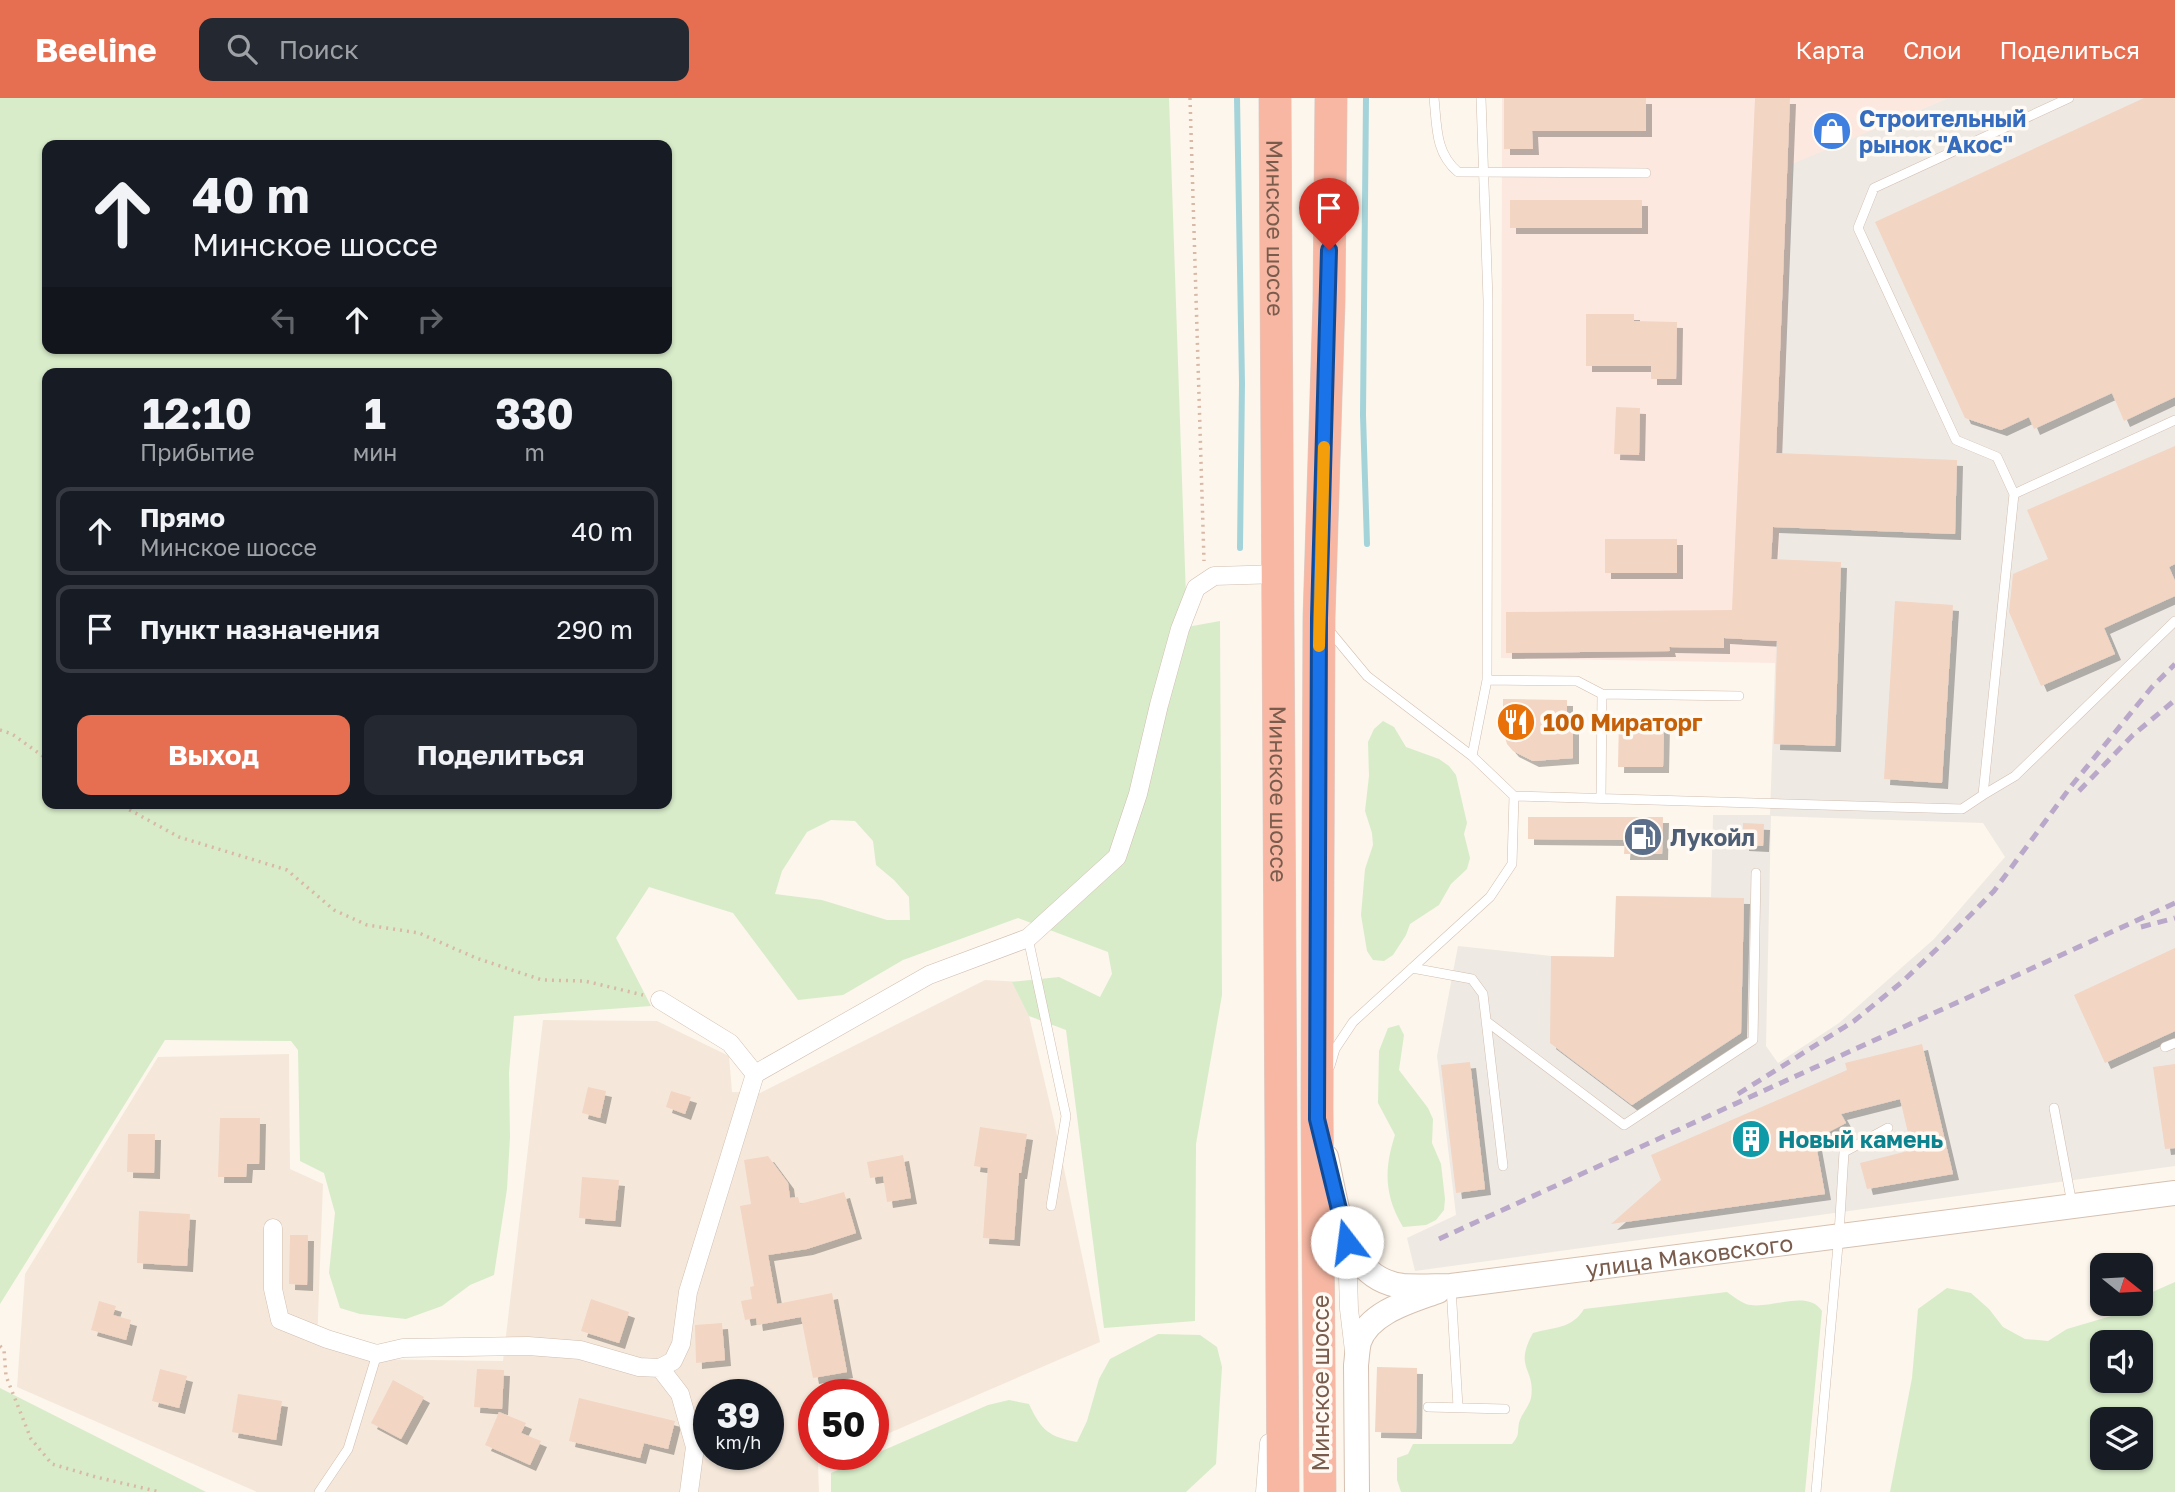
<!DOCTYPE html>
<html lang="ru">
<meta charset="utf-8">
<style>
:root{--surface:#171b24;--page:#242831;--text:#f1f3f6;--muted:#9ea1a6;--line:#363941;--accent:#e76f51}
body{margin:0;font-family:"Golos Text",sans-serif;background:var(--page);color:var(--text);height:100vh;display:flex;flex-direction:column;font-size:26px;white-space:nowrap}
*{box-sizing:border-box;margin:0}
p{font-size:23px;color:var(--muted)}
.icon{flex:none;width:38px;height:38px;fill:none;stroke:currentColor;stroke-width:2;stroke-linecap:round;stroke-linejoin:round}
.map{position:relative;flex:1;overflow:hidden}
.details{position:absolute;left:42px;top:270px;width:630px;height:441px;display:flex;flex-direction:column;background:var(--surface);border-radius:14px;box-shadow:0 2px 5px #0004}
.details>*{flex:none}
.top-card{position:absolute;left:42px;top:42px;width:630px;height:214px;border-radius:14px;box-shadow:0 2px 5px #0004;background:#171b24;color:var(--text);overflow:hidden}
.needle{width:46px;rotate:108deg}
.tools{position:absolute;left:2090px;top:1155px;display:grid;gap:14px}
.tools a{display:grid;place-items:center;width:63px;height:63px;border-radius:14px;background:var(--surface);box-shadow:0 2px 5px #0004;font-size:35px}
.speed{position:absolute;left:693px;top:1281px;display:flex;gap:14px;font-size:35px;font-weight:700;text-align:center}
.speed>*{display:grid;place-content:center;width:91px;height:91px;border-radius:50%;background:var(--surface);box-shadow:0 2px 5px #0004;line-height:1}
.speed small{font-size:18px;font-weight:400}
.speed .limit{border:10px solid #d22;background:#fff;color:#111}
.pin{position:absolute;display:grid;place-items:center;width:60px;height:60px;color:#fff;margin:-72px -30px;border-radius:50% 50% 50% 0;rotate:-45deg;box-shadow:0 0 7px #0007}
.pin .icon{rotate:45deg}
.me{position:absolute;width:77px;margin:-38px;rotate:345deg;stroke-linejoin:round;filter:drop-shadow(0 0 5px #0008)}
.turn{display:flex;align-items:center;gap:24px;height:147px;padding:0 35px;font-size:32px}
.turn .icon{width:91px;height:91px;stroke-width:2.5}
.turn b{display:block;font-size:49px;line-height:60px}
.lanes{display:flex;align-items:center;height:66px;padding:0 35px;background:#0003;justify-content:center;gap:35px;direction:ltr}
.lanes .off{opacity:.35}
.eta{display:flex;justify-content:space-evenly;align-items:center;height:119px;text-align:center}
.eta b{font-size:42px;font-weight:700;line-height:49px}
.button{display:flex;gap:14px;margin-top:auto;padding:14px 35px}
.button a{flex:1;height:80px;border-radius:14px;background:var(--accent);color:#fff;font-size:28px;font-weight:700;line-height:80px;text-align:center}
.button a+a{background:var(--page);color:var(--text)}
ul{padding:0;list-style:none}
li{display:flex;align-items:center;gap:21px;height:88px;margin:0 14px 10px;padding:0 21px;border:4px solid var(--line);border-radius:14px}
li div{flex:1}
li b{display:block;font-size:26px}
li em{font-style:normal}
header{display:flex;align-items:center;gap:42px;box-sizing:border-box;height:98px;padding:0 35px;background:var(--accent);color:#fff}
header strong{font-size:33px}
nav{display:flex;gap:38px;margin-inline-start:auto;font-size:24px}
.search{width:490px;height:63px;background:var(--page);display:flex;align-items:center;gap:18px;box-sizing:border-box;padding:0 24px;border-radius:14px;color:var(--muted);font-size:26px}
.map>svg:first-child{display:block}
.residential{fill:#f5e8da;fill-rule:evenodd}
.commercial{fill:#fde8e0}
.industrial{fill:#efe9e4;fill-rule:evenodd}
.green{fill:#d8ecc9;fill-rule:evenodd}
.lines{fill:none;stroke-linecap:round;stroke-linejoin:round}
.stream{stroke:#a5d3da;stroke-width:6}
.building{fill:#f3d5c3;filter:url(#shadow)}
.lane-casing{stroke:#d1beb0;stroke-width:10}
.street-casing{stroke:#d1beb0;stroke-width:19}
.secondary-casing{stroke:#d6c0b0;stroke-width:26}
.highway-casing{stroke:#dad1cd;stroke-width:33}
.path{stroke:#d9b8a5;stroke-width:3.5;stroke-dasharray:2 5;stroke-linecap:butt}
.lane{stroke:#fff;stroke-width:9}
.street{stroke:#fff;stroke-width:18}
.secondary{stroke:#fff;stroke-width:24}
.highway{stroke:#f7b7a3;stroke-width:32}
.rail{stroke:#b9a8c9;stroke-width:5;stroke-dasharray:10 7;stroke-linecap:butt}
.route-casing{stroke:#114b97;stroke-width:18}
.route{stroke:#1a73e8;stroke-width:12}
.slow{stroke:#f59e0b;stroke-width:12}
.labels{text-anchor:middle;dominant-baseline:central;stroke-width:7;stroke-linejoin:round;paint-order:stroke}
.shop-label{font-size:23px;font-weight:bold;fill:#366cbe;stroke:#fffaf3;text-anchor:start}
.street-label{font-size:23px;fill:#7a5c4d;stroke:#fffaf3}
.food-label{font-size:23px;font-weight:bold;fill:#c56008;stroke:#fffaf3;text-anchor:start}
.service-label{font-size:23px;font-weight:bold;fill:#4e5e75;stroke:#fffaf3;text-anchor:start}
.culture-label{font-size:23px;font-weight:bold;fill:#0d838f;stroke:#fffaf3;text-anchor:start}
</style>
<header>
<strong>Beeline</strong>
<div class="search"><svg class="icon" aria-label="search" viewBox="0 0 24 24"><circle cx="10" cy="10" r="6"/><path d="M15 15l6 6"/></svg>Поиск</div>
<nav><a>Карта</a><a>Слои</a><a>Поделиться</a></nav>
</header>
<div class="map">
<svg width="2175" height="1394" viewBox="0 0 2175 1394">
<defs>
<filter id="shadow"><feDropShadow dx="6" dy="6" stdDeviation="0" flood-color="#0004"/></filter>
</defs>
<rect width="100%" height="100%" fill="#fdf6ec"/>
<path class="residential" d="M985,882l36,2 33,139 46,221 -227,98v-45h-59v59h25l-21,9 1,29h-562l-240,-105 8,-113 133,-217 131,-3 1,115 33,15 -6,160 44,15 142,2 40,-341 114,1 72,35 3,36 28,1zM709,1297h59v59h-59z"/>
<path class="commercial" d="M1502,0h446l-156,67 -16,498 -275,-5z"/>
<path class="industrial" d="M1948,0h227v1068l-760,105 -8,-33 49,-23 -19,-159 21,-110 93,10 63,1 2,-61 95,1 2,-82h57l22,-651zM1771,718l212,7 22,34 -71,82 -95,84 -61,40 -12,-17z"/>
<path class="green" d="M0,0h1169l18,529 33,-6 2,374 -26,149 -1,177 -91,7 -38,-298 -37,-14 -17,-34 47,-5 41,20 12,-23 -4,-22 -90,-34 -115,42 -60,35 -45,5 -65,-87 -84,-26 -33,51 35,68 -137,10 -5,56 1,65 -3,52 -13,86 -24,10 -28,21 -36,13 -46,-5 -20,-6 -11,-35 6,-60 -11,-40 -24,-12 -2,-111 -7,-9 -126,-1 -165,264zM47,47h620v203h-620zM47,275h620v430h-620zM831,722l24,1 18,20 3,24 18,15 15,17 1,23h-23l-65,-20 -47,-6 7,-23 25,-39z
M1383,623l11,6 12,20 33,12 10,7 7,9 11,48 -3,11 6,24 -3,11 -16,15 -12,21 -29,19 -4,11 -13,20 -9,6 -11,-1 -6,-9 -6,-36 4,-46 8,-24 -1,-12 -7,-22 4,-35 -1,-34 6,-13z
M1399,927l5,10 -5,35 29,38 5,11 -1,24 9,21 4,35 -1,11 -8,10 -10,5 -23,2c-19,-32 -19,-58 -8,-92l-17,-32 1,-52 9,-23z
M2175,1184v210h-285l22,-114 6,-69 29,-21 24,5 18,16 14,18 22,12 23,2 19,-12 68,-20 15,-16zM2140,1244v39h-38v-39zM2140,1321v39h-38v-39z
M1727,1194c6,4 12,9 19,12 23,7 61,-16 76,7l-17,181h-404l-4,-12v-22l11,-4 5,-10h99c8,-10 5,-9 7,-21 2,-9 10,-16 12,-25 5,-30 -18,-29 2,-65 21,-6 39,-4 51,-24z
M1158,1236l42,1 17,12 5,20 -6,97 -30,28h-355v-19l157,-68 21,-5 20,4c12,26 20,33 48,38l10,-21 12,-42 11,-20z
M0,1290l206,104h-206z"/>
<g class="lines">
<path class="stream" d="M1237,0l5,285 -2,165
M1366,0l-3,317 4,129"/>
</g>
<path class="building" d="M1504,0h142v33h-114l1,18h-29z
M1755,0h35l-14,355 181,7 -2,74 -182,-7 -2,32 70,3 -6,184 -61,-2 3,-103 -53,-3v10l-55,-1 1,4 -164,2v-41l226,-2z
M2144,0h31v299l-51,24 -12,-28 -78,36 -5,-12 -28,13 -36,-12 -90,-196z
M1510,102h132v28h-132z
M1586,216h48v7l43,1 -1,57h-25v-13h-65z
M1616,309l24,1 -1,47 -25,-1z
M2175,348v118l-6,3 6,14v15l-71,32 11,26 -74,32 -32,-74 4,-38 35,-15 -21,-49z
M1605,441h72v34h-72z
M1895,503l58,4 -11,178 -58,-4z
M1503,601l64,1v13h6v45l-40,3 -20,-10 -6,-7 -7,-23h3z
M1619,622l45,1 -1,46h-45z
M1528,719h135l-1,37h-38l1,-14 -97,-1z
M1743,725l21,1 -1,22 -20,-1z
M1616,798l128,2 -3,135 -109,72 -82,-62 1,-87 63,1z
M2175,850v83l-70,32 -31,-68z
M1922,946l31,130 -86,15 -7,-26 52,-13 -12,-51 -59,15 5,9 -31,16 10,55 -214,30 50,-44 -10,-25 196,-85 -2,-7z
M1470,964l15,127 -29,4 -15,-128z
M2175,966v84l-10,1 -12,-82z
M588,989l18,4 -6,27 -18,-5z
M671,993l20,6 -6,17 -19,-7z
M220,1020h40l-1,46h-12l-1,13h-28z
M980,1029l47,7 -6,39h-2l-5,67 -31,-2 5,-70 -14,-2z
M128,1036h27l-1,39 -27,-1z
M903,1057l8,43 -24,4 -4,-26 -13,2 -3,-16z
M768,1058l20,27 2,15 8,-1 2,7 44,-12 12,41 -49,16 -39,6 9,49 55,-11 15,79 -34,6 -12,-61 -44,8 -1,-7 -11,2 -4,-19 11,-2 -2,-12 4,-1 -14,-80 11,-2 -7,-44z
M582,1079l37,3 -4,41 -36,-3z
M139,1113l51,3 -3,52 -50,-3z
M290,1137h18l-1,50 -18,-1z
M591,1201l38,13 -10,31 -38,-12z
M99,1203l17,5 -3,9 18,5 -5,20 -35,-10z
M722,1225l3,37 -29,3 -1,-38z
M1377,1269l40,1 -1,65 -41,-1z
M160,1271l27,7 -8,32 -27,-7z
M477,1271l27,1 -2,39 -28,-2z
M393,1282l31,17 -23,42 -30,-16z
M238,1296l44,7 -6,39 -44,-8z
M579,1300l96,23 -7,28 -24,-6 -4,15 -71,-17z
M499,1314l27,11 -5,10 20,8 -11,24 -45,-20z"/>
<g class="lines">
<g class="lane-casing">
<path id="lane" d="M1434,0c3,28 1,55 24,74l188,1
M2014,396l161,-74
M1328,531l39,47 105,80 42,40 -2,68 -22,33 -137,125 -18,27 -5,17
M1487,582l90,1 25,13 -1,104
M1602,596l137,2
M1472,658l15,-76 1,-380 -7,-202
M1983,697l32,-19 160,-155
M1514,698l448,13 21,-14 31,-301 -17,-37 -41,-17 -98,-212 16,-40 195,-90
M1028,840l38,178 -15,90
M1412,870l60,11 11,15 20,172
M1486,923l138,104 129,-85 3,-167
M2165,949l10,-4
M2054,1010l18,96
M1451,1189l7,120
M1428,1309l77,2
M319,1394l29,-43 29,-95
M1816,1394l23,-258 5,-82 44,-24"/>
</g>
<g class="street-casing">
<path id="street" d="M660,902l70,43 25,31
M273,1130v61l7,31 47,19 50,15 26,-6 125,-2 52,4 59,17 21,1
M1347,1145l2,66 5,42
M689,1394l6,-45 -15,-53 -20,-26 13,-7 8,-17 7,-52 67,-218 174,-99 99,-37 89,-81 21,-63 21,-89 21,-76 16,-41 18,-12 63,-2
M1265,1394l4,-49"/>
</g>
<g class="secondary-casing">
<g id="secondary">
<path id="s1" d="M1326,1059c11,47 16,122 77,129 15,1 32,0 48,0l724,-93"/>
<path d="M1357,1394l-1,-127c1,-7 1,-15 3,-23 10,-30 52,-41 79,-51"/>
</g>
</g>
<g class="highway-casing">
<g id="highway">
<path id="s2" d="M1275,0l8,1394"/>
<path d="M1320,1394l-3,-384 2,-490 10,-317 2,-203"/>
</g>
</g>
<path class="path" d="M1190,0l14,463
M0,632l12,4 35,25
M117,705l62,34 108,33 47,40 33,15 52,8 57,25 66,22 43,1 58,14
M0,1248l4,4 2,26 25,63 21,25 44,13 64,15"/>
<use href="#lane" class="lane"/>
<use href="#street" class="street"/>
<use href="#secondary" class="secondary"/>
<use href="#highway" class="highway"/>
<path class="rail" d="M2079,693l54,-56 42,-35
M2141,829l34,-9
M1738,996l116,-73 48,-39 38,-36 54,-55 78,-106 80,-98 23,-23
M1439,1141l736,-336"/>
</g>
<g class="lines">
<g class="route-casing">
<path id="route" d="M1329,152l-10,368 -2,501 30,123"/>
</g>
<use href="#route" class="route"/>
<path class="slow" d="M1319,548l5,-199"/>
</g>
<defs>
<g id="shop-disc" transform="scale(2.0125)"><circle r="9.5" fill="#3f7fe0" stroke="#fffaf3"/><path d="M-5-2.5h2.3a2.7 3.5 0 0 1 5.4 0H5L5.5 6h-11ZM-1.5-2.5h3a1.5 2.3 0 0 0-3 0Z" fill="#fff"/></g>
<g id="restaurant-disc" transform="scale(2.0125)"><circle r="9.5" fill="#e8710a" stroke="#fffaf3"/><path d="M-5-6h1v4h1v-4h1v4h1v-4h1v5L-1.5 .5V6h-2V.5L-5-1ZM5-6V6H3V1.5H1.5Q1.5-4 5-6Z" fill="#fff"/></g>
<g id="fuel-disc" transform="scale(2.0125)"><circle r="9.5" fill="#5c6f8a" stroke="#fffaf3"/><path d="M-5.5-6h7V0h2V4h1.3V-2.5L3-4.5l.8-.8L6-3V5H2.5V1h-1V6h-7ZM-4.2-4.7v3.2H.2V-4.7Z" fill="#fff"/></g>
<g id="building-disc" transform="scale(2.0125)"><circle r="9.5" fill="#0f9aa8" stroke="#fffaf3"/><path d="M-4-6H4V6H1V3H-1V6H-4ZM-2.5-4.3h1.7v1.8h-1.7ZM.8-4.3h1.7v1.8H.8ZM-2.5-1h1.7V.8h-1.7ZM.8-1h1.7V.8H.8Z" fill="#fff"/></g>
</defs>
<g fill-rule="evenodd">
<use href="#shop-disc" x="1832" y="33"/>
<use href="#restaurant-disc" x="1516" y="624"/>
<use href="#fuel-disc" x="1643" y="739"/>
<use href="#building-disc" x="1751" y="1041"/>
</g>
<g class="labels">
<g class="shop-label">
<text x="1859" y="20">Строительный<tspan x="1859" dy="26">рынок "Акос"</tspan></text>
</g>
<g class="street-label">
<text stroke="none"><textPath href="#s2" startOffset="130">Минское шоссе</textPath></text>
<text stroke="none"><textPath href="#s2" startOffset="696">Минское шоссе</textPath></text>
<text stroke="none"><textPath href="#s1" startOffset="450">улица Маковского</textPath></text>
<text transform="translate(1320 1285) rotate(-90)">Минское шоссе</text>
</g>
<g class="food-label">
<text x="1543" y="624">100 Мираторг</text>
</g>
<g class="service-label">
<text x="1670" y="739">Лукойл</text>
</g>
<g class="culture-label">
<text x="1778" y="1041">Новый камень</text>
</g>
</g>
</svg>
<div class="tools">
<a><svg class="needle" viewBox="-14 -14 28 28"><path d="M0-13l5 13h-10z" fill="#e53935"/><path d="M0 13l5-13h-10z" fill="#9ea1a6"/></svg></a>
<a><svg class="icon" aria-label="sound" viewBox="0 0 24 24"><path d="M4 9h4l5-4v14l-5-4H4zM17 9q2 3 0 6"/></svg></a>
<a><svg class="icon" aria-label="layers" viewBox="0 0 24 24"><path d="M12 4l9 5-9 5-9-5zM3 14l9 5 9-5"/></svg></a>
</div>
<div class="speed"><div>39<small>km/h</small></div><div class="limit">50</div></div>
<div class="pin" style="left:1329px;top:152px;background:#d93025"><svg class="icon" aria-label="arrive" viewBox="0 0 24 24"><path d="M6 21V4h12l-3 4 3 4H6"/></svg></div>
<svg class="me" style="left:1347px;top:1144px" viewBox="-20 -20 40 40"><circle r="19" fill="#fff"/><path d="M0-13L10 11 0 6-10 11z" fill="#1a73e8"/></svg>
<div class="top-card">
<div class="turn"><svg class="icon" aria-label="ahead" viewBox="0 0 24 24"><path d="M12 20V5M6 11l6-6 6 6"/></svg><div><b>40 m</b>Минское шоссе</div></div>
<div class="lanes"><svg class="icon off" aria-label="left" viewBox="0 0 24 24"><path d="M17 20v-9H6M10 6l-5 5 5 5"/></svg><svg class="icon" aria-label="ahead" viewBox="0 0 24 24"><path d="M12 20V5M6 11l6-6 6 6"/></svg><svg class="icon off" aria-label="right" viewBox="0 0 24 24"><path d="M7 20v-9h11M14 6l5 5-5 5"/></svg></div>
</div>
<section class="details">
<div class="eta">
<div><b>12:10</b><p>Прибытие</p></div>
<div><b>1</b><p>мин</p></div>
<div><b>330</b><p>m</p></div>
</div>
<ul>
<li><svg class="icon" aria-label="ahead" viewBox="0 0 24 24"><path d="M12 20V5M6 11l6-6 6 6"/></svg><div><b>Прямо</b><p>Минское шоссе</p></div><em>40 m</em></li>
<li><svg class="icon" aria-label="arrive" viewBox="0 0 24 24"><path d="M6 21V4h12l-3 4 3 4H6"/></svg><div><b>Пункт назначения</b></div><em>290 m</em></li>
</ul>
<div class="button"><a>Выход</a><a>Поделиться</a></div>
</section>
</div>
